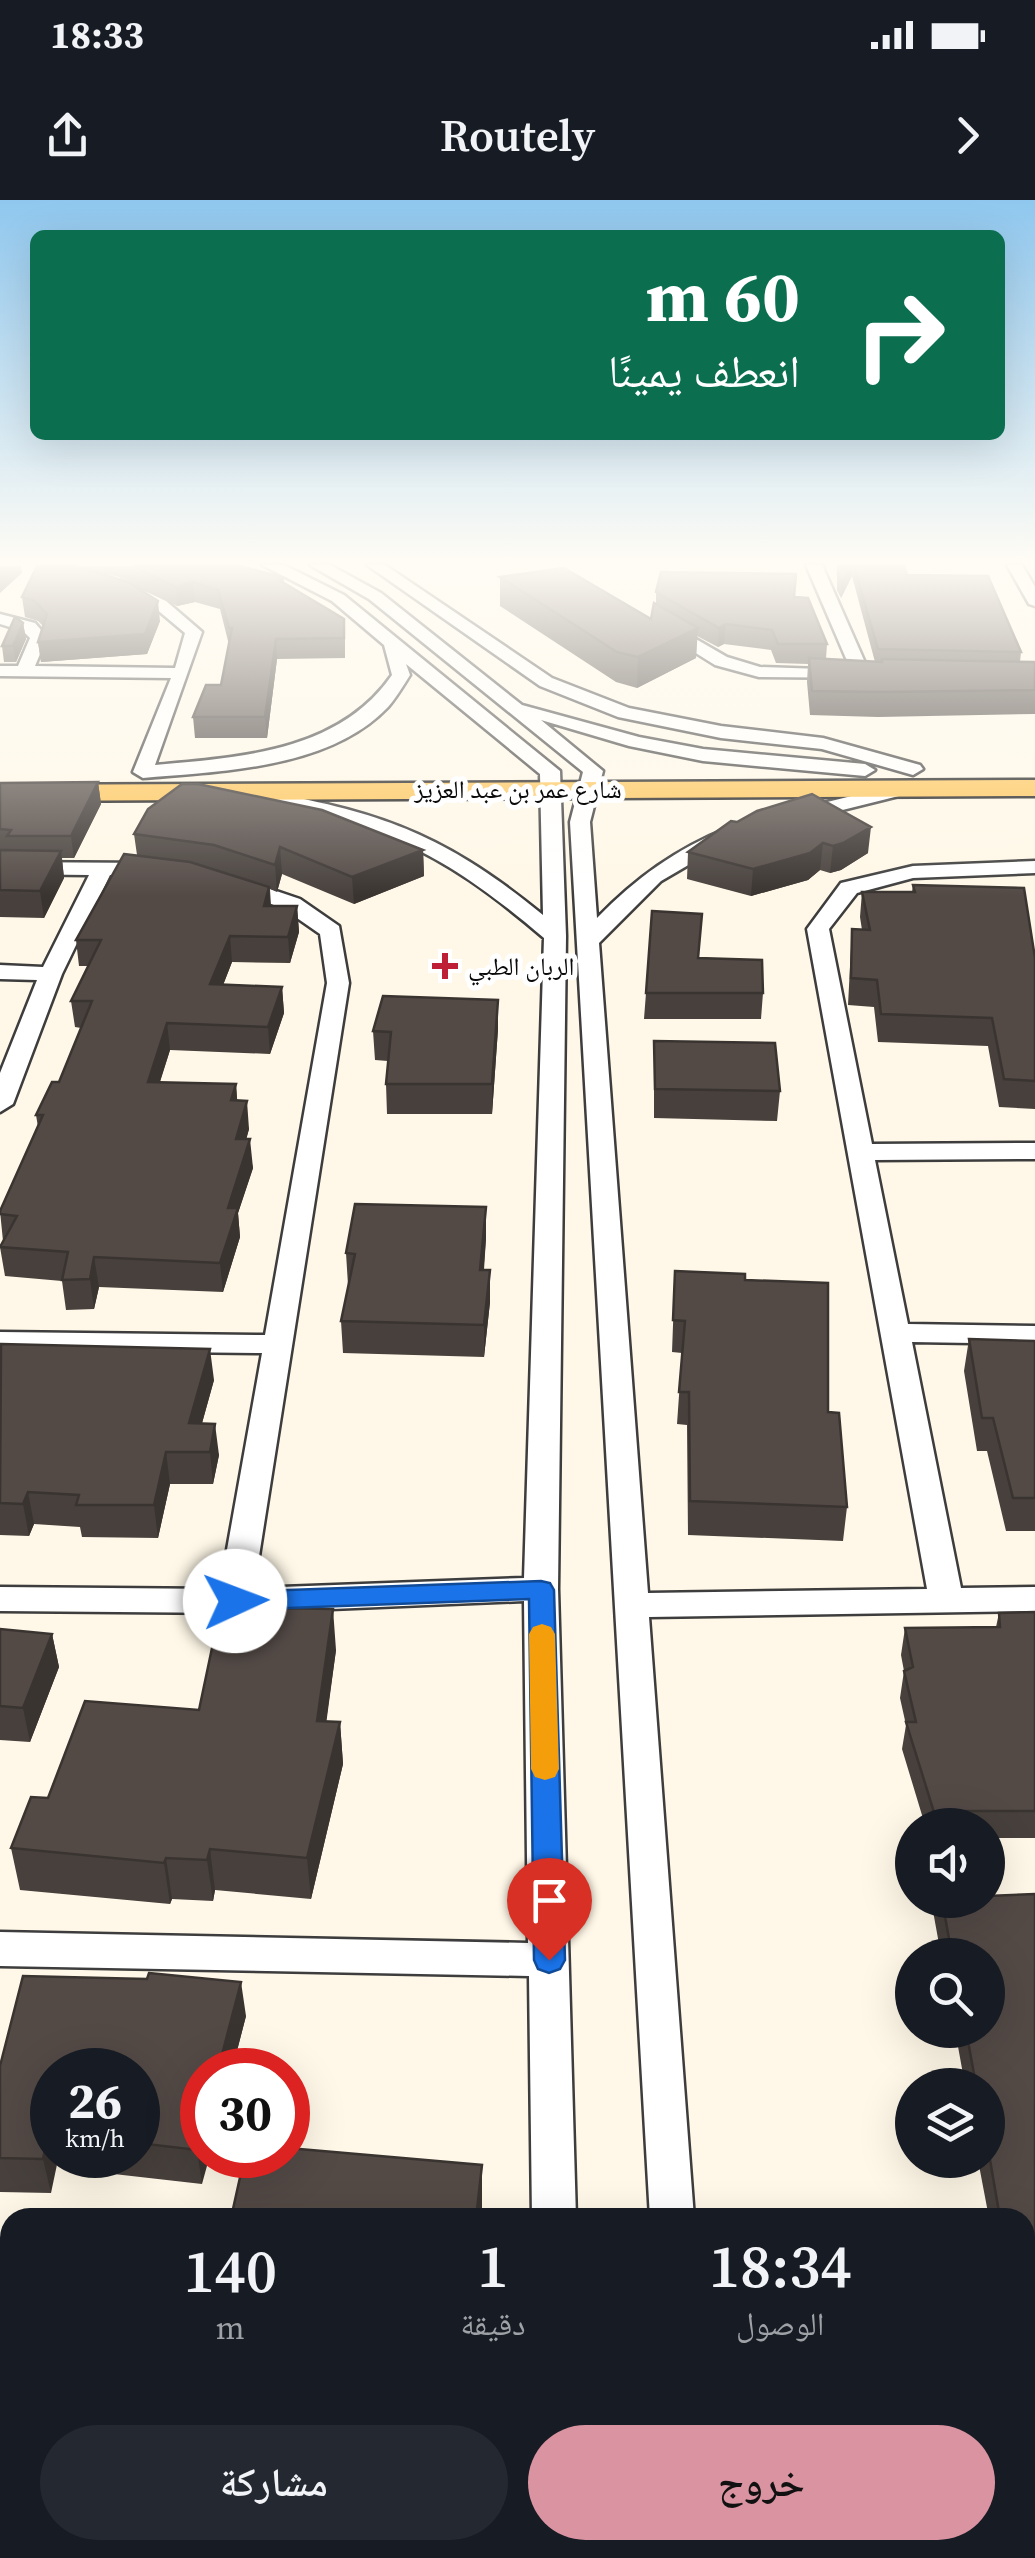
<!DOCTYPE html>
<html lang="ar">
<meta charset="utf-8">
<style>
:root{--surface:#171b24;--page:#242831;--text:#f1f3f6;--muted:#9ea1a6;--accent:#da93a0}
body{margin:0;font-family:"Source Serif 4","Noto Naskh Arabic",serif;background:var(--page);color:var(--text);direction:rtl;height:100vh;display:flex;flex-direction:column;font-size:38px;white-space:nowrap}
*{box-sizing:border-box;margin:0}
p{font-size:32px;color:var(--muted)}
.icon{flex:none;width:55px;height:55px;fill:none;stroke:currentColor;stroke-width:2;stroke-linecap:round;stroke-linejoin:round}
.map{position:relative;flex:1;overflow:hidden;direction:ltr}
.drawer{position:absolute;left:0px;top:2008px;width:1035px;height:352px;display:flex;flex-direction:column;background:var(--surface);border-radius:30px 30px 0 0;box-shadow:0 10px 40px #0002;direction:rtl}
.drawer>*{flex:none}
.guide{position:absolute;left:30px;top:30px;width:975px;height:210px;border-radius:15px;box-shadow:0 10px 40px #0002;direction:rtl;background:#0b6e4f;color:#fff;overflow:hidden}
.buttons{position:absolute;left:895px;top:1608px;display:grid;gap:20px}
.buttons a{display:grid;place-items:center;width:110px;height:110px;border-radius:50%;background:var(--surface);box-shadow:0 10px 40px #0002;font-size:50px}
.speed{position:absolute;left:30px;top:1848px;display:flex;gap:20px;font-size:50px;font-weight:700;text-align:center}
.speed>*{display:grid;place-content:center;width:130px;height:130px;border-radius:50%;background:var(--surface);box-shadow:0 10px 40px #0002;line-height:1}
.speed small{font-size:25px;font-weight:400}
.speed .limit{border:15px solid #d22;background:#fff;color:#111}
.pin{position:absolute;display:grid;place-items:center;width:85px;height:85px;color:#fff;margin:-102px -42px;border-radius:50% 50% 50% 0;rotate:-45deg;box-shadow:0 0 10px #0007}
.pin .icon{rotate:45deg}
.me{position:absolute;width:110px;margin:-55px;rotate:88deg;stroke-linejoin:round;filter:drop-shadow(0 0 8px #0008)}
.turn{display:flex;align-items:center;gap:35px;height:210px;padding:0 40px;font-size:45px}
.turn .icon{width:130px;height:130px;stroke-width:2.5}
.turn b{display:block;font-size:70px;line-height:85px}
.eta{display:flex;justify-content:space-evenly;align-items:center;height:170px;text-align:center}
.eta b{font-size:60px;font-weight:600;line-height:70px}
.action{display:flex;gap:20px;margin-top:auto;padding:20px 40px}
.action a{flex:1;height:115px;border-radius:60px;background:var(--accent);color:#111;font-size:40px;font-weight:600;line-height:115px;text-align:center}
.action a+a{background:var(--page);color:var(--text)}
.status{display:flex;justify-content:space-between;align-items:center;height:70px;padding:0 50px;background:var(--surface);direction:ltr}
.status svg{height:28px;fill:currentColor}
header{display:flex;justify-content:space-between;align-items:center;height:130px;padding:0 40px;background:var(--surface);font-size:45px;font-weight:600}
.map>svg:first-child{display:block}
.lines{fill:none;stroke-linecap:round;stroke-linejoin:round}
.minor-casing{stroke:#3d3d3d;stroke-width:5}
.major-casing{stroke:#1b1b1b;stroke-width:5}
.minor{fill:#fff;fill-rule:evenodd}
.major{fill:#fec559;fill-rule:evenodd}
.wall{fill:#47403c}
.shaded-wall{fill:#3a3431}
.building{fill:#534a46;stroke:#3a3431;stroke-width:2.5}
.route{fill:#1a73e8;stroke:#114b97;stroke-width:2.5}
.slow{fill:#f59e0b}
.poi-dot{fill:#be1e36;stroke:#fff;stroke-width:4}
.labels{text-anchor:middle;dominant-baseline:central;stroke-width:10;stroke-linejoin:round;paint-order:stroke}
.far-street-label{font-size:25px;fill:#0a0a0a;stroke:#fff}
.far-poi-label{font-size:25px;fill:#0a0a0a;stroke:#fff;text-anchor:start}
</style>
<div class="status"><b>18:33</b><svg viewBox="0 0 49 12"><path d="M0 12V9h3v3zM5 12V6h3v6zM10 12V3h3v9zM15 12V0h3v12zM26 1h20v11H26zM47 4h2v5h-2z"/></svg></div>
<header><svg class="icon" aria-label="forward" viewBox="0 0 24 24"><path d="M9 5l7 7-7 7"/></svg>Routely<svg class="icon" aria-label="share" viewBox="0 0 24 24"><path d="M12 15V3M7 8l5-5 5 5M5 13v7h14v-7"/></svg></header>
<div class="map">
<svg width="1035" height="2358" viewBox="0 0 1035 2358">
<rect width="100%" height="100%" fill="#fff8e8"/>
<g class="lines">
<g class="minor-casing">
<path id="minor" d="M262,365h22l60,30 216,176 6,165 -8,653 18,629h-44l-3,-242 -529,-10v-34l528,11 -4,-342 -289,12 -235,-2v-24l220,2 42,-236 -262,-3v-18l265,3 62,-352 -7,-49 -36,-25 -56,-22 -4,-4 11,-6 65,22 39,27 10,57 -95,605 270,-10 20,-640c-109,-93 -168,-116 -307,-139l-10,-6 10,-6c133,22 200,41 306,128l-3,-141 -134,-110 4,11c-7,11 -14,23 -22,32 -59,62 -166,64 -245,71l-10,-6 38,-94 -171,-2v-10h18l12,-28 -7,-7 -23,-7v-10l35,9 12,14 -12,29 140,2 10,-35 -31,-26 -39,-19v-6l6,-2 45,21 36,31 -47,133c86,-8 184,-13 237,-90l-8,-30 -52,-44z
M310,365h20l51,28 141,112 117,32 64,12 162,15 10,6 -10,6 -162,-15 -74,-15 -88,-26 62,51 -13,51 7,96c39,-40 79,-69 131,-90l7,-2 10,6 -84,49 -62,62 49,650 279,-4 -120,-660 34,-46 72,-17 122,-5v12l-122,5 -56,15 -28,36 43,215 163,-1v16l-160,1 33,164 127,2v18l-123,-2 49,246 74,-1v24l-386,6 45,601h-44l-80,-1396 13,-50 -214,-173z
M367,365h18l167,113 77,30 92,18 102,12 97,27 3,4 -10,6 -91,-26 -101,-11 -103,-21 -78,-31z
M806,365h16l48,109 -3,4 -108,-1 -44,-12 -61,-38 14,-4 59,34 33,10 91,3z
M1007,365h15l13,22v19l-6,-2z
M904,583l10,6 -3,4 -117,29 -10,-6 3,-4z
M0,662l156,1 10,6 -10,6h-46l-48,99 -49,130 -13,8v-39l37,-93 -37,-1v-14l43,2 46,-92 -89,-1z
M1025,2265h10v50h-10z
M536,2350h50v8h-50z
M668,2350h50v8h-50z"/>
</g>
<g class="major-casing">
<path id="major" d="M1035,580v16l-1035,5v-16z"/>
</g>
<use href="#minor" class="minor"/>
<use href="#major" class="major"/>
</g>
<path class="wall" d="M37,366h204l43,12v5l61,56v19l-68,1 -10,79h-72l-2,-21 28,-32 8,-40 -9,-36 -25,-7 -18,4 -54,-28 -21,-5 58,48 -13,33 -106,8 -3,-20 5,-16 -5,-5 -13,-4 -3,-20z
M837,366h67l3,9 114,77 -1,10h15v52l-157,3 -68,-2 -3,-33 1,-18 -32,-1 -5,-13 -47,-6 -6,3 -21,-11 -1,22 -59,30 -21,-6 -116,-76v-29l151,42 5,-15v-12l138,5 33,47 -1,15 49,3 -23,-86 -11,22 -4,-8z
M23,423l3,16 -10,23h-12l-2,-16z
M98,582l3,22 -27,54h-12l2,20 -20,40 -44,-1v-134z
M731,621l137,32 -27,17 -11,3 -10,-3 -12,10 -57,16 -64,-17 1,-27z
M134,634l289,16 1,26 -70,28 -72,-30 -5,18 -7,-3 1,17h26l2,26 -9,31 -58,-1 -9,23 59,2 2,26 -14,41 -100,-4 -10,32 76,2 1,16 12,29 -3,10 7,29 -15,45 2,24 -17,55 -124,-5 -5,22 -28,1 -4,-29 -57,-5 -5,-29 3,-6 -3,-30 38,-84 -2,-12 23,-33 22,-54 -6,-1 -4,-26 17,-35h-9l-3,-26 61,-85z
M913,685l122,73v151l-36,-2 -11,-61 -110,-4 -4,-35 -26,-2 4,-76 10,1 -2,-13 2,-25h50z
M699,758l64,35 -2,26h-117l2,-26z
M498,800v29l-6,85h-105l-1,-30 2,-23 -13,-1 -2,-29z
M654,841l126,50 -3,30 -123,-3z
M486,1038l-2,32h6v32l-6,55 -141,-4 -2,-32 7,-36 -2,-32z
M675,1071l70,9 83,132 19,95 -4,34 -155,-6 -1,-110 -10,-1 5,-71 -10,-1z
M969,1139l66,2v190h-29l-19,-80h-10l-13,-80z
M0,1146l214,34 -12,43 17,32 -6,29h-43l-12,54 -76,-1 -2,-10 -46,-3 -5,12 -29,-1z
M272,1392l2,16 62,42 -10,71 14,1 3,42 -32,135 -96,-9 -2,11 -41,-2 -2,5 -150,-14 -9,-42 37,-50 151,-88z
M1035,1412v226h-47v-13h-63l-23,-76 4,-24 -6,-27 4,-27 -3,-16 4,-27 91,-1 3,-14z
M0,1429l52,5 7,33 -29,75 -30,-2z
M1035,1694v373h-10v-49h-36l-11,-58h10v-75h-23l-10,-55h33v-75h-47l-10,-55h57z
M246,1816l-14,54h-30v114l-97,-11 -4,-18h37v-85h-86l-1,123 -51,-1v-126z
M1025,2067l10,76v85l-5,16h-5z
M10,2210v104h-10v-103z"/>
<path class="shaded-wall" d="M0,366h21l1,7 -22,20z
M851,366h2l-1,10 -11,22 1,-15z
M193,382l2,20 -18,4 -1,-19z
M158,401l2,20 -13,33 -106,8 -3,-20z
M23,423l3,16 -10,23 -3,-16z
M726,424l-2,20 -6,3 1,-19z
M698,428l-2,30 -59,30 1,-31z
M276,439l1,20 -10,79 -2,-21z
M98,582l3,22 -27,54 -3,-22z
M871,627l-3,26 -27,17 -11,3 3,-27z
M823,643l-3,27 -12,10 -57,16 2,-27z
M280,647l2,27 -5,18 -2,-27z
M423,650l1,26 -70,28 -2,-27z
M61,651l3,27 -20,40 -4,-27z
M269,687l2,25 -7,-6z
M297,706l2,26 -9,31 -2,-26z
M230,736l2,26 -19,49 -3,-27z
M282,787l2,26 -14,41 -2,-27z
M498,800v29l-6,85v-30z
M167,823l3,27 -19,59 -3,-27z
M236,884l2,28 -7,-12z
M247,901l2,28 -10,38 -3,-28z
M250,939l3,29 -15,45 2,24 -17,55 -3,-29 8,-55z
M486,1007v31l-5,64 -1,-32z
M94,1057l5,30 -5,22 -4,-30z
M490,1070v32l-6,55v-32z
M210,1149l4,31 -20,72 -5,-29z
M215,1224l4,31 -6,29 -3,-32z
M166,1252l4,32 -12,54 -4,-33z
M28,1292l6,32 -5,12 -6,-32z
M333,1409l3,41 -15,112 -4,-41z
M52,1434l7,33 -29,75 -7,-34z
M340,1522l3,42 -32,135 -4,-41z
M210,1649l5,41 -2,11 -6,-41z
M166,1658l6,41 -2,5 -6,-41z
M241,1782l5,34 -14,54h-14z
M52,1915v40h7l-8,38 -8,-34z
M202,1928v27h8l-8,29 -5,-34z
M482,1965v53h-6z
M0,2143l9,31 -9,20z"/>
<path class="building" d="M37,366h39l52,16 30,19 -13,33 -107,8 9,-28 -12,-13 -13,-4z
M133,366h108l43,12 -5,2 65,39v19l-68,1 -11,78h-72l13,-32h15l11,-57h-3l-11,-38 -25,-8 -17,5z
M838,366h13l-9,17 -4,-8z
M854,366h50l3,9 81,1 33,76 -143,-3z
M564,368l87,51 3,-16 44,25 -60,29 -21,-5 -117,-75z
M661,372l135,2 -2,23 14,1 19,46h-49l-6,-14 -46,-6 -7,4 -63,-36z
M15,417l8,6 -10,23h-11z
M809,458l73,4v-3l153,3v28l-155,2 -68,-1z
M98,582l-27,54h-64l4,-6 -11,-1v-46z
M182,584h16l124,26 101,40 -71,27 -72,-30 -5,18 -61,-20 -80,-11 14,-25z
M812,594l59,33 -28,16 -10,3 -10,-3 -13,10 -57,16 -65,-17 43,-31 6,1 20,-11z
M0,650l61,1 -21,40 -40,-1z
M124,654l66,8 79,25 -5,19h33l-9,31 -58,-1 -20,48 72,3 -14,40 -101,-4 -19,59 88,2 -5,16 16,1 -11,38h14l-22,69h10l-18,55 -126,-6 -4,22 -28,1 6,-28 -68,-5 17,-31 -17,-2v-3l43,-96h-7l16,-33h7l33,-81h-21l30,-61h-25z
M913,685l111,3 11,70v123l-31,-2 -12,-61 -111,-4 -4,-34 -26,-2 1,-49 18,1 -8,-38h53z
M652,711l50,3 -4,44 64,2 1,33h-117z
M383,796l115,4 -6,84h-106l5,-52 -18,-1z
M654,841l121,2 5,48 -125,-2z
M355,1004l131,3 -6,63h10l-6,55 -143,-4 14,-67 -9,-1z
M675,1071l70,3v6l83,3v129l11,1 8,94 -157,-6 -1,-109h-10l6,-71 -12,-1z
M969,1139l66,2v157h-22l-20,-80h-11z
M1,1144l209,5 -21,74 26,1 -5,28h-44l-12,53h-78l3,-10 -51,-3 -5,12 -23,-1z
M224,1391l48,1 -3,16 64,1 -16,112 23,1 -33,136 -97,-9 -3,11 -41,-2 -2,5 -153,-15 20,-51 17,1 37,-97 114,9z
M1035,1412v199h-71l2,14h-28l-32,-103h10l-12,-51 9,-4 -8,-39 95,-1 -1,-14z
M0,1429l52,5 -29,74 -23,-2z
M1035,1694v347h-10v-23h-25l-12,-70v-63h-12l-10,-55h22v-75h-36l-10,-55h46v-4z
M149,1773l92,9 -23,88h-16v58l-5,22 -59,-7v-73h-86v45l-9,44 -43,-1v-92l23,-90 124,3z
M288,1948l194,17 -6,53h-245l14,-63h43z
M1025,2067l10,76v59l-10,-1z
M10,2210v75h-10v-74z
M196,2350h279v8h-280z"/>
<linearGradient id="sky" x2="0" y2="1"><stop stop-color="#8fc7ee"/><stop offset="0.52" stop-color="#fffcf5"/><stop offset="1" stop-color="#fffcf5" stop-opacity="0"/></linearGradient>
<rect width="1035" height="696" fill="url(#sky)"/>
<path class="route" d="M541,1381l9,2 4,7 11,370 -5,9 -11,4 -11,-4 -4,-9 -5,-361 -294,11 -9,-3 -4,-6 4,-6 9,-3z"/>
<path class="slow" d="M542,1424l9,3 4,7 4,135 -4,8 -10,3 -10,-3 -4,-8 -2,-135 4,-7z"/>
<path class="poi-dot" d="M440 751h10v10h10v10h-10v10h-10v-10h-10v-10h10z"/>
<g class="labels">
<g class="far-street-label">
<text x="518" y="589">شارع عمر بن عبد العزيز</text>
</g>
<g class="far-poi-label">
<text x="468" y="766">الربان الطبي</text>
</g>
</g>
</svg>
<div class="buttons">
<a><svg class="icon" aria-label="sound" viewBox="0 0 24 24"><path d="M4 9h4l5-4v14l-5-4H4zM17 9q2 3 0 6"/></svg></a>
<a><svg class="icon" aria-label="search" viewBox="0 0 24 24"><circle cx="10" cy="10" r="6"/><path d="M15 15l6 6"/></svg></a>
<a><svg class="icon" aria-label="layers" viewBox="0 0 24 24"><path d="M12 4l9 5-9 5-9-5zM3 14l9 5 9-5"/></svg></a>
</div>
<div class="speed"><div>26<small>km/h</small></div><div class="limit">30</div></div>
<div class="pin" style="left:549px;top:1760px;background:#d93025"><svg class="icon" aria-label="arrive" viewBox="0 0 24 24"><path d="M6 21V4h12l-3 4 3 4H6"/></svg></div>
<svg class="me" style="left:235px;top:1401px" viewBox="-20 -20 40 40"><circle r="19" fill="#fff"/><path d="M0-13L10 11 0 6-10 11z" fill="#1a73e8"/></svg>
<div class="guide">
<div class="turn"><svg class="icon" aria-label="right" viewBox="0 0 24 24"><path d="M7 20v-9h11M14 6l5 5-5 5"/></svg><div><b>60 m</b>انعطف يمينًا</div></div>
</div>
<section class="drawer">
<div class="eta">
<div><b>18:34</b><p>الوصول</p></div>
<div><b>1</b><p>دقيقة</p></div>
<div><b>140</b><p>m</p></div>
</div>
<div class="action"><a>خروج</a><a>مشاركة</a></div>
</section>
</div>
